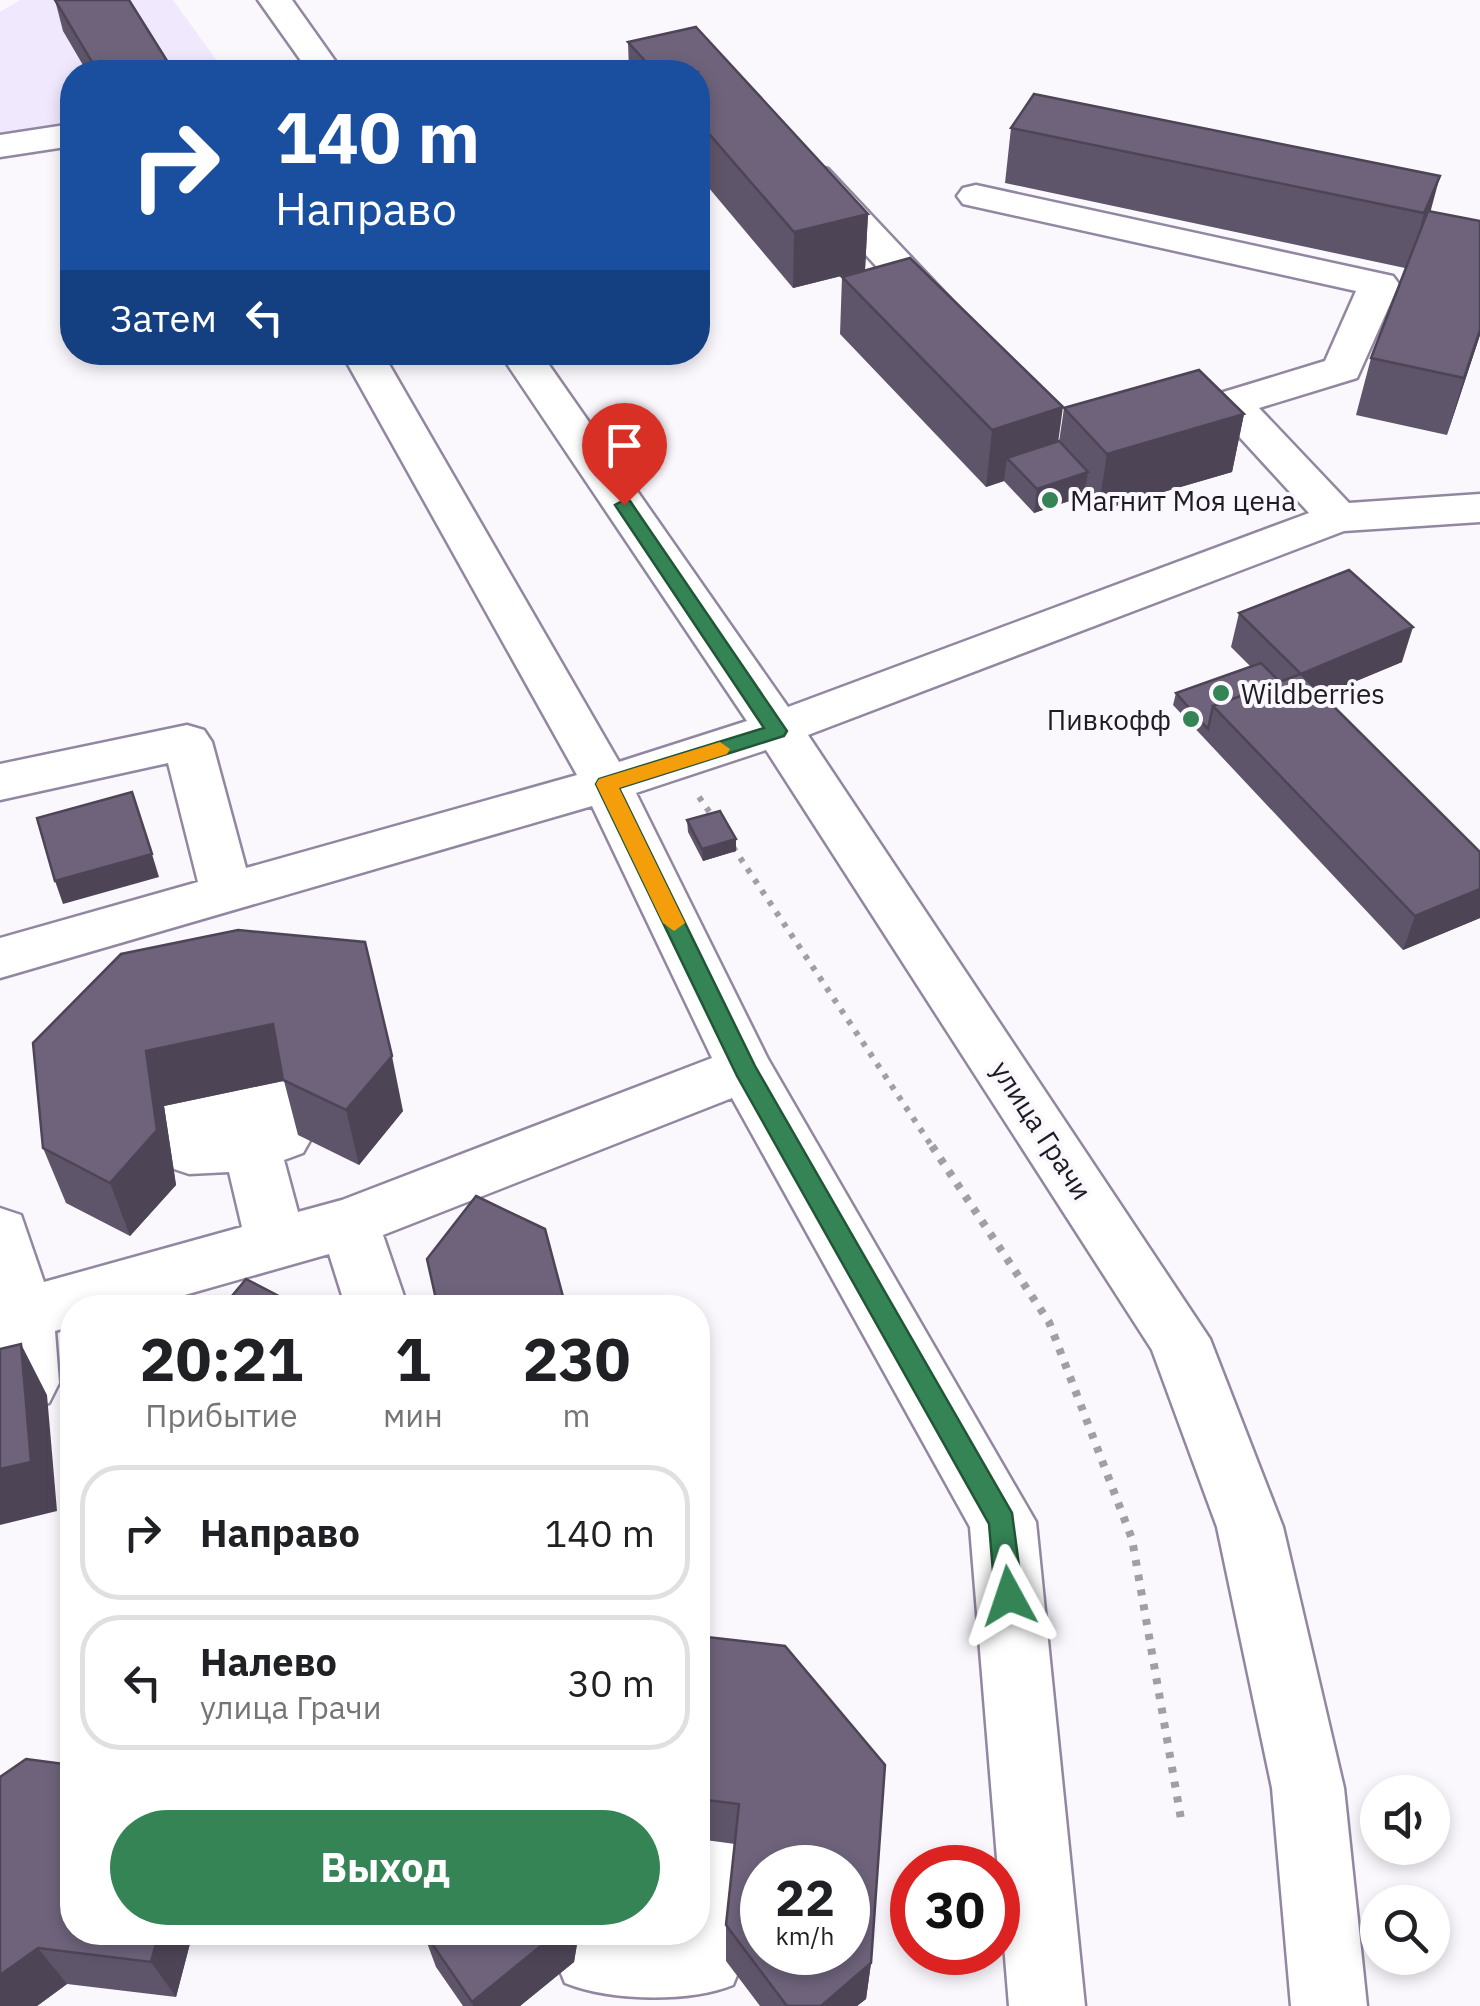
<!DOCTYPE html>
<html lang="ru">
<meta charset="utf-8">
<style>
:root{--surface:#fff;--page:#f6f6f6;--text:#202124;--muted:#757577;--line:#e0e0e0;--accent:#348455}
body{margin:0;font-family:"IBM Plex Sans",sans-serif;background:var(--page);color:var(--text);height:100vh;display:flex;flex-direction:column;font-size:38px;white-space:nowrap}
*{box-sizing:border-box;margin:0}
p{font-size:32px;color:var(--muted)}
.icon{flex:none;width:55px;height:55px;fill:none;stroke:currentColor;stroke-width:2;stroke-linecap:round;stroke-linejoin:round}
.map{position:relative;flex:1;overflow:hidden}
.panel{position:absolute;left:60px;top:1295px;width:650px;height:650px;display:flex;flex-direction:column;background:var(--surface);border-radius:40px;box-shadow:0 5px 15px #0003}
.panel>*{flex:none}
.top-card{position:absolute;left:60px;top:60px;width:650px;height:305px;border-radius:40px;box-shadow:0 5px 15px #0003;background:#1a4fa0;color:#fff;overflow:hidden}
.tools{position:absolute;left:1360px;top:1775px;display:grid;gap:20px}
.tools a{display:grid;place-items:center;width:90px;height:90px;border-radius:50%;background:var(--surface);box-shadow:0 5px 15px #0003;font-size:50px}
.speed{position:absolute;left:740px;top:1845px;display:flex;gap:20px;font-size:50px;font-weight:700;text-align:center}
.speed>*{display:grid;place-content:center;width:130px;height:130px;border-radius:50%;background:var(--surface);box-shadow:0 5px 15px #0003;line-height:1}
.speed small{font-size:25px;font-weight:400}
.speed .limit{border:15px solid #d22;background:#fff;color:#111}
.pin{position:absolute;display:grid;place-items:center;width:85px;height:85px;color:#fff;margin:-102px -42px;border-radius:50% 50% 50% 0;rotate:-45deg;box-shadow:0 0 10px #0007}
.pin .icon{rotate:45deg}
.me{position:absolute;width:110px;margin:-55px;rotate:355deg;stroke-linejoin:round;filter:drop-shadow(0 0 8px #0008)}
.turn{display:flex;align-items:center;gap:35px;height:210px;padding:0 50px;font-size:45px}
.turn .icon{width:130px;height:130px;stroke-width:2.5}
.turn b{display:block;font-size:70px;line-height:85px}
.then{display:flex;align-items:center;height:95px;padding:0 50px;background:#0003;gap:20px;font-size:38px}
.eta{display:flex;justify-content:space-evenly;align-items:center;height:170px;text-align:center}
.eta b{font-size:60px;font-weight:700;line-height:70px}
.button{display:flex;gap:20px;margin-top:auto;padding:20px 50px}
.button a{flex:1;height:115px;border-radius:60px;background:var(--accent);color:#fff;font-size:40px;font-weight:700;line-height:115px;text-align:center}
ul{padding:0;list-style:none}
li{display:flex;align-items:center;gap:30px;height:135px;margin:0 20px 15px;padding:0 30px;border:5px solid var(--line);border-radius:40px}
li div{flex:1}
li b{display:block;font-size:38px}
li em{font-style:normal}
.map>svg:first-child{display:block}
.built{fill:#f0e8fd}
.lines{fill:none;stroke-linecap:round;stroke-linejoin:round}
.minor-casing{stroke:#9287a0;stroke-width:5}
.path-far1{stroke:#a29ea5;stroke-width:6;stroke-dasharray:5 8;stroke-linecap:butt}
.path{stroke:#a29ea5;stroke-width:8;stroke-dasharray:6 9;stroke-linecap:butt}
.minor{fill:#fff;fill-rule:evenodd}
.wall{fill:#5f556a}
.shaded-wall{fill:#4d4556}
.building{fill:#6e637b;stroke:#4d4556;stroke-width:2.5;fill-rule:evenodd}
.route{fill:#348455;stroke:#225637;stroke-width:2.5}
.slow{fill:#f59e0b}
.poi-dot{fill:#348455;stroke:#faf8fd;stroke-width:4}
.labels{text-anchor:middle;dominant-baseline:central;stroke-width:8;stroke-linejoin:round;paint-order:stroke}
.poi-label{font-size:28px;fill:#1f1a24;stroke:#faf8fd;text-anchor:start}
.street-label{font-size:28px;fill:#1f1a24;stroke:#faf8fd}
</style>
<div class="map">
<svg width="1480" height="2006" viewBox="0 0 1480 2006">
<rect width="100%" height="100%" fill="#faf8fd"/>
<path class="built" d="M20,0h153l52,72h-153v53l-72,13v-126z"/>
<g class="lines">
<g class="minor-casing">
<path id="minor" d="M258,0h34l51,72h-34z
M72,124v22l-72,11v-22z
M815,166l13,3 130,138 6,9 -6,9 -14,3 -14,-3 -128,-140 -6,-8 6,-8z
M976,185l417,91 6,8 -42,94 -98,30 90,95 131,-9v28l-136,9 -536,204 402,604 73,188 61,261 23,218h-76l-19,-218 -55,-261 -65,-177 -386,-600 -130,43 132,266 268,463 49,484h-76l-39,-479 -238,-429 -349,137 25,73h-62l-17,-54 -190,54h-67v18l-17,5 4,52 -10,20 -49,14v-209l21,7 23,67 198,-55 -13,-55 -40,2 -21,-7c-11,-23 -16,-44 -4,-66l109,-25 20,7 19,54 -9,16 -19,7 14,52 44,-12 370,-142 -120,-252 -592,172v-40l198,-56 -30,-119 -168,37v-36l187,-39 17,5 8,12 34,126 331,-93 -236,-423h41l237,410 128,-41 -248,-369h41l248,355 521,-194 -86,-94 -47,14 -15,-4 -6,-9 6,-9 164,-50 31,-70 -393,-87 -6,-8 6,-8z
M698,1829l48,15 11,26 -13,88 -11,27c-44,18 -124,16 -168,-2l-11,-27 5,-24h139z"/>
</g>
<path class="path-far1" d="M699,797l16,23
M733,847l200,301"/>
<path class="path" d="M932,1146l117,176 83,217 49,280"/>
<use href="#minor" class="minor"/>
</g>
<path class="wall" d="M55,0l116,72h-84l-24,-41z
M696,27l172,187 -3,56 -72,18 -95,-113v-103h-69l-1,-30z
M1011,128l419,83 50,124 -33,100 -91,-20 15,-57 34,-90 -400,-85z
M842,277l217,165 5,-34 180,6 -12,58 -134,39 -14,-15 -50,17 -30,-32 -18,6 -146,-153z
M1239,613l163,49 -80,33 158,157v66l-77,32 -230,-245 3,-12 74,-27 -19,-19z
M687,820l49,31 -33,10 -15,-29z
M121,954l282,157 -44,54 -61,-30 -14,-54 -120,25 12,79 -46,51 -64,-33 -23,-55z
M698,1636l173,327 -5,36 -9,7h-97l-34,-45v-36l9,-81 -37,-5z
M0,1777l72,155h121l-17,65 -109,-13 -30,22z
M423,1932h156l-5,30 -54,44h-57l-27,-39z"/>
<path class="shaded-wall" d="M169,64l2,8h-42z
M1440,176l-15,56 -15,37 14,-56z
M868,214l-3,56 -72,18 1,-56z
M1480,330v5l-33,100 17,-57z
M1063,407l-8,58 -48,-7 -3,23 -18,6 6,-57z
M1244,414l-12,58 -134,39 9,-57z
M1088,472l-4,24 -50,17 3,-24z
M1413,627l-11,35 -110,46 9,-34z
M736,839v12l-33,10 -1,-12z
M152,854l7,23 -96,27 -8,-23z
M1480,889v29l-77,32 12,-34z
M273,1024l14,56 -123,26 12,79 -46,51 -20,-53 36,-132z
M392,1056l11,55 -44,54 -13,-55z
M21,1344l26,51 10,116 -57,14v-56z
M159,1932h34l-17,65 -25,-35z
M558,1932h21l-5,30 -54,44h-47l-1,-4z
M38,1948l29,36 -30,22h-37v-31z
M871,1963l-5,36 -9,7h-36z"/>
<path class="building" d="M55,0h74l40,64 -40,8h-31z
M696,27l172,187 -74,18 -96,-111v-49h-43l-27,-30z
M1034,94l406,82 -16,37 -413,-85z
M1428,211l52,10v109l-16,48 -93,-20z
M910,258l153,149 -71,23 -150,-153z
M1199,370l45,44 -137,40 -43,-46z
M1059,441l29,31 -51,17 -30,-31z
M1349,570l64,57 -112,47 -62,-61z
M1261,663l19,19 -67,24 -5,23 -32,-36z
M1301,674l179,178v37l-65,27 -202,-210z
M132,792l20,62 -97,27 -18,-63z
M720,811l16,28 -34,10 -15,-29z
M238,930l127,12 27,114 -46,54 -63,-30 -10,-56 -127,27 11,79 -47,53 -67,-35 -10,-105 88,-89z
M476,1196l69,33 21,79h-128l-11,-49z
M246,1279l56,29h-80z
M21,1344l10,118 -31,7v-120z
M698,1636l87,10 100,119 -14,198 -50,43h-34l-61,-81 13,-121 -41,-5zM762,1868h86v84h-86z
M26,1759l46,6v167h87l-8,30 -113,-14 -38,27v-198z
M424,1932h134l-86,70z"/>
<path class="route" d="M624,500l6,1 157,230 -3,5 -165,52 136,278 257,447 11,83 -4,9 -10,4 -10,-4 -4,-9 -6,-72 -252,-448 -141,-292 3,-5 165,-51 -149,-223z"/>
<path class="slow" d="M720,742l10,7 -3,5 -108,34 66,135 -11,8 -11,-8 -67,-139 3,-5z"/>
<g class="poi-dot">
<circle cx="1050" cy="500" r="10"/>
<circle cx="1221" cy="693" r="10"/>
<circle cx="1191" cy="719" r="10"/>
</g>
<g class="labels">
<g class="poi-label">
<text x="1070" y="500">Магнит Моя цена</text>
<text x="1241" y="693">Wildberries</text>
<text x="1171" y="719" text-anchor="end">Пивкофф</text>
</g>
<g class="street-label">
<text transform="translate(1042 1130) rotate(57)">улица Грачи</text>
</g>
</g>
</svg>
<div class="tools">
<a><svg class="icon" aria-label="sound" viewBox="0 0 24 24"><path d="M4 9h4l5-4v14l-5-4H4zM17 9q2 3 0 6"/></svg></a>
<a><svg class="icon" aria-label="search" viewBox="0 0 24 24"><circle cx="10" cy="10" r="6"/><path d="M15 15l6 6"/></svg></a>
</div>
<div class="speed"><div>22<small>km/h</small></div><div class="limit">30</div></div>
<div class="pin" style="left:624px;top:505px;background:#d93025"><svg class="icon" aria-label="arrive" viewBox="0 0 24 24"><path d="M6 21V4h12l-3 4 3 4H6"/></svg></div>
<svg class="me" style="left:1009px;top:1596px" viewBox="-20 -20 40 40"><path d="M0-17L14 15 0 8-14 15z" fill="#348455" stroke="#fff" stroke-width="4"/></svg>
<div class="top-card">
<div class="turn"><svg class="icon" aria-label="right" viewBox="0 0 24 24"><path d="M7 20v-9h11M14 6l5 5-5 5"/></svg><div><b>140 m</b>Направо</div></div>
<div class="then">Затем<svg class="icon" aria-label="left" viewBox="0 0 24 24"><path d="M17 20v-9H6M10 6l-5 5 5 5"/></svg></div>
</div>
<section class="panel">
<div class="eta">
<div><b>20:21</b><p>Прибытие</p></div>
<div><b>1</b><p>мин</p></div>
<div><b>230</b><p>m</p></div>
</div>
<ul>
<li><svg class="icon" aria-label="right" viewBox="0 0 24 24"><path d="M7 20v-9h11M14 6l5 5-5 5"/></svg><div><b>Направо</b></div><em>140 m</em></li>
<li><svg class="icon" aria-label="left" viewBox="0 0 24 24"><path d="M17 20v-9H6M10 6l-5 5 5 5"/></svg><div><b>Налево</b><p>улица Грачи</p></div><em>30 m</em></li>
</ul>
<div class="button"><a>Выход</a></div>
</section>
</div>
